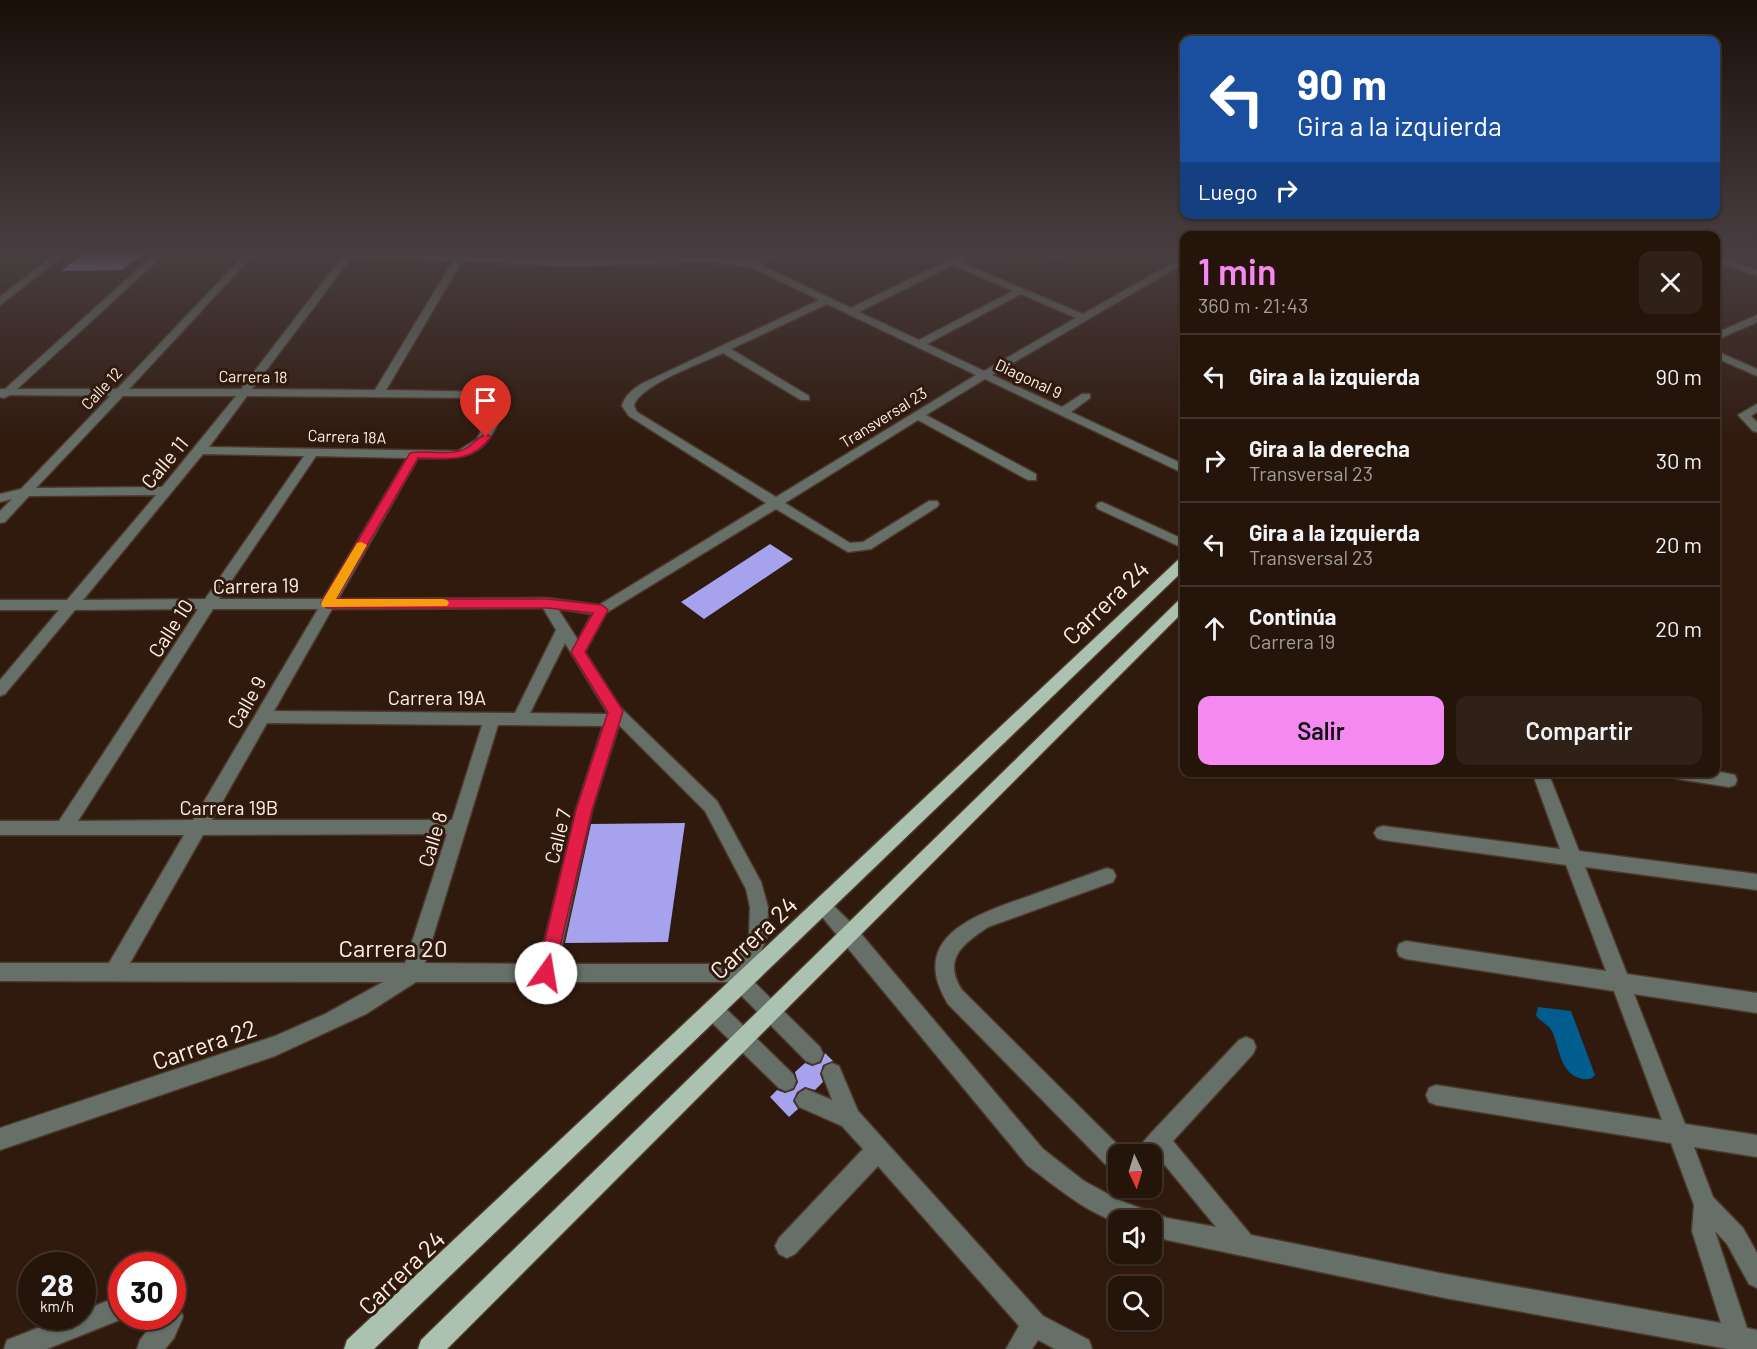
<!DOCTYPE html>
<html lang="es">
<meta charset="utf-8">
<style>
:root{--surface:#24140a;--page:#302118;--text:#f1f3f6;--muted:#a39e9c;--line:#41332b;--accent:#f389f1}
body{margin:0;font-family:Barlow,sans-serif;background:var(--page);color:var(--text);height:100vh;display:flex;flex-direction:column;font-size:22px;white-space:nowrap}
*{box-sizing:border-box;margin:0}
p{font-size:20px;color:var(--muted)}
.icon{flex:none;width:33px;height:33px;fill:none;stroke:currentColor;stroke-width:2;stroke-linecap:round;stroke-linejoin:round}
.map{position:relative;flex:1;overflow:hidden}
.drawer{position:absolute;left:1180px;top:231px;width:540px;height:546px;display:flex;flex-direction:column;background:var(--surface);border-radius:12px;box-shadow:0 2px 4px #0004,0 0 0 2px var(--line)}
.drawer>*{flex:none}
.top-card{position:absolute;left:1180px;top:36px;width:540px;height:183px;border-radius:12px;box-shadow:0 2px 4px #0004,0 0 0 2px var(--line);background:#1a4fa0;color:#fff;overflow:hidden}
.needle{width:39px;rotate:176deg}
.buttons{position:absolute;left:1108px;top:1144px;display:grid;gap:12px}
.buttons a{display:grid;place-items:center;width:54px;height:54px;border-radius:12px;background:var(--surface);box-shadow:0 2px 4px #0004,0 0 0 2px var(--line);font-size:30px}
.speed{position:absolute;left:18px;top:1252px;display:flex;gap:12px;font-size:30px;font-weight:700;text-align:center}
.speed>*{display:grid;place-content:center;width:78px;height:78px;border-radius:50%;background:var(--surface);box-shadow:0 2px 4px #0004,0 0 0 2px var(--line);line-height:1}
.speed small{font-size:15px;font-weight:400}
.speed .limit{border:9px solid #d22;background:#fff;color:#111}
.pin{position:absolute;display:grid;place-items:center;width:51px;height:51px;color:#fff;margin:-62px -26px;border-radius:50% 50% 50% 0;rotate:-45deg;box-shadow:0 0 6px #0007}
.pin .icon{rotate:45deg}
.me{position:absolute;width:66px;margin:-33px;rotate:13deg;stroke-linejoin:round;filter:drop-shadow(0 0 4px #0008)}
.turn{display:flex;align-items:center;gap:21px;height:126px;padding:0 18px;font-size:27px}
.turn .icon{width:78px;height:78px;stroke-width:2.5}
.turn b{display:block;font-size:42px;line-height:51px}
.then{display:flex;align-items:center;height:57px;padding:0 18px;background:#0003;gap:12px;font-size:22px}
.round{display:grid;place-items:center;flex:none;width:63px;height:63px;border-radius:12px;background:var(--page)}
.head{display:flex;align-items:center;justify-content:space-between;height:102px;padding:0 18px}
h1{font-size:36px;font-weight:600;line-height:45px;color:var(--accent)}
.action{display:flex;gap:12px;margin-top:auto;padding:12px 18px}
.action a{flex:1;height:69px;border-radius:12px;background:var(--accent);color:#111;font-size:24px;font-weight:600;line-height:69px;text-align:center}
.action a+a{background:var(--page);color:var(--text)}
ul{padding:0;list-style:none}
li{display:flex;align-items:center;gap:18px;height:84px;padding:0 18px;border-top:2px solid var(--line)}
li div{flex:1}
li b{display:block;font-size:22px}
li em{font-style:normal}
.map>svg:first-child{display:block}
.green{fill:#183307}
.water{fill:#005d8e}
.building{fill:#a6a2ee}
.lines{fill:none;stroke-linecap:round;stroke-linejoin:round}
.minor-casing{stroke:#4d382c;stroke-width:3}
.major-casing{stroke:#4d382c;stroke-width:3}
.minor{fill:#667068;fill-rule:evenodd}
.major{fill:#acc2b1;fill-rule:evenodd}
.route{fill:#e11d48;stroke:#92132f;stroke-width:1.5}
.slow{fill:#f59e0b}
.labels{text-anchor:middle;dominant-baseline:central;stroke-width:6;stroke-linejoin:round;paint-order:stroke}
.far-street-label{font-size:16px;fill:#feefe6;stroke:#301a0e}
.street-label{font-size:20px;fill:#feefe6;stroke:#301a0e}
.near-street-label{font-size:24px;fill:#feefe6;stroke:#301a0e}
</style>
<div class="map">
<svg width="1757" height="1349" viewBox="0 0 1757 1349">
<rect width="100%" height="100%" fill="#301a0e"/>
<path class="green" d="M5,252h48l1,1 -40,31 -14,-1v-27z"/>
<path class="water" d="M1538,1007l33,4 24,64c-3,4 -6,5 -12,4 -23,-4 -23,-30 -31,-48 -4,-7 -12,-9 -16,-16z"/>
<path class="building" d="M82,254h61l-21,16 -61,1z
M770,544l23,15 -89,60 -23,-17z
M685,823l-17,119 -103,1 26,-119z
M825,1053l8,8 -10,4 -3,9 3,8 -8,8 -10,-3 -8,5 -4,9 5,8 -9,8 -19,-20 7,-7 8,3 9,-3 4,-8 -3,-10 10,-9 7,3 9,-3z"/>
<g class="lines">
<g class="minor-casing">
<path id="minor" d="M58,252h10l-68,53v-8z
M157,252h10l-150,137h100l130,-137h9l-127,137h112l102,-133 -36,-1 -4,-3h75l190,8 142,-4 42,6 23,-10h12l-26,13 90,43 113,-56h12l-16,10 123,52 102,-58v7l-193,112 70,32 20,-13h8v4l-19,14 114,53v9l-200,-95 -59,36 110,59v6h-8l-110,-60 -133,83 65,40 13,-1 66,-41h8l2,3 -2,3 -66,42 -23,3 -72,-43 -170,104 -21,39 35,55 97,94 44,81 7,25 -1,30 -6,14 -17,21 76,75 3,7 -3,7 -7,3 -7,-3 -78,-79h-312l-50,32 -91,42 -275,94v-22l275,-92 50,-22 58,-32 -383,-1v-18h109l75,-128h-184v-14h59l139,-212 -123,1 -70,84 -5,2v-16l59,-70h-59v-10h67l89,-105 -127,1 -24,26 -5,1v-12l12,-12 -12,3v-8l21,-5 89,-93 -100,-1 -6,3 -4,-1v-8h5zM352,257l101,4 -78,129 -123,-1zM462,261l106,5 142,-4 41,5 68,33 -178,84c-9,6 -16,11 -19,22l7,10 137,87 -167,102 -52,-7 -209,1 80,-141c56,1 66,0 89,-54l-3,-7 -12,-5 -106,-2zM953,265l60,26 -94,49 -60,-28zM1021,294l55,24 -92,53 -57,-27zM827,304l149,71 -200,122 -139,-85 -3,-6c5,-21 68,-43 89,-53l78,47h8v-4l-78,-47zM123,396h113l-74,91 -126,1zM247,396l243,2 5,3v3l-18,35 -19,12 -249,-4zM203,454l101,2 -99,143 -122,1zM316,456l91,2 -84,141h-104zM543,608l13,22 -41,83 -241,-2 58,-102zM213,609h105l-125,211 -115,1zM558,609l34,5 -14,26zM565,643l42,69v2l-77,-1zM267,723l215,2 -30,95h-240zM498,725l105,1 -27,84 -37,154 -114,-1zM619,725l86,86 41,78 4,18 -1,29 -22,28h-169l34,-154zM447,834l-42,129h-275l73,-128z
M1037,252l20,2 21,-2 -21,8z
M1716,255l41,15v6l-41,-15z
M1757,315v7l-41,18v-7z
M1716,351l41,18v7l-41,-18z
M1757,404v8l-6,4 6,6v10l-4,-1 -15,-16z
M1102,502l83,38v9l-87,-40 -2,-3 2,-3z
M1716,771l19,4 2,5 -2,5 -6,2 -51,-8 -6,-2 -2,-5z
M1532,772h16l31,79 178,23v16l-172,-23 42,107 130,19v20l-123,-19 51,130 72,11v22l-63,-10 19,50 30,31 14,25v35l-8,-4 -22,-40 -12,-13 32,97 10,2v19h-29l-283,-51 -278,-58 -15,-5v-14h-33v2c-35,-12 -63,-36 -92,-58l-214,-259 3,-6 6,-2 6,2 29,29 186,220 41,32 37,20 46,17 49,9 -57,-69 -7,6v-9h-16l3,-8 12,-14 88,-93 7,-3 7,3 3,7 -3,7 -80,87 78,94 194,39 276,49 -29,-92 2,-26 -23,-62 -235,-38 -7,-3 -3,-7 3,-7 7,-3 226,35 -48,-129 -208,-32 -7,-3 -2,-6 2,-6 7,-3 200,30 -40,-106 -183,-25 -6,-2 -3,-5 3,-5 6,-2 177,23z
M1107,868l6,2 3,6 -3,6 -125,45c-25,17 -46,32 -26,63l158,157 7,3 2,5h-10v14l-14,-5 -157,-160c-42,-68 30,-90 81,-108 26,-9 52,-19 78,-28z
M713,1000l7,3 73,71 3,7 -3,7 -7,3 -7,-3 -73,-71 -3,-7 3,-7z
M832,1063l7,3 19,45 185,205 46,24 3,9h-37l-17,-9 -6,9h-26l13,-23 -141,-160 -83,88 -8,4 -8,-4 -4,-8 4,-8 84,-89 -21,-23 -43,-19 -4,-7 4,-7 7,-4 26,11 -10,-27 3,-7z
M122,1295v22h5l-80,32h-43l3,-9 59,-23h16v-6z
M172,1306l8,2 3,9 -9,21 -9,11h-28l3,-9 18,-23h14z"/>
</g>
<g class="major-casing">
<path id="major" d="M1185,557v12l-811,780h-30l3,-9 833,-782z
M1185,597v13l-738,739h-29l3,-9 759,-741z"/>
</g>
<use href="#minor" class="minor"/>
<use href="#major" class="major"/>
</g>
<linearGradient id="sky" x2="0" y2="1"><stop stop-color="#1a0e08"/><stop offset="0.57" stop-color="#483e41"/><stop offset="1" stop-color="#483e41" stop-opacity="0"/></linearGradient>
<rect width="1757" height="441" fill="url(#sky)"/>
<path class="route" d="M486,434l5,3c-21,27 -42,21 -73,21l-82,141h212l54,6 6,5 -23,42 38,59 -31,99 -38,163 -2,6 -6,2 -7,-2 -2,-6 39,-163 32,-98 -37,-60 22,-39 -45,-5h-221l-6,-5 89,-150c16,-3 33,2 49,-2 12,-2 16,-13 27,-17z"/>
<path class="slow" d="M361,542l6,3 -31,54h107l4,1 2,3 -2,3 -125,1 -1,-4 36,-60z"/>
<g class="labels">
<g class="far-street-label">
<text transform="translate(253 376) rotate(1)">Carrera 18</text>
<text transform="translate(1029 378) rotate(25)">Diagonal 9</text>
<text transform="translate(101 388) rotate(-47)">Calle 12</text>
<text transform="translate(883 417) rotate(-32)">Transversal 23</text>
<text transform="translate(347 436) rotate(2)">Carrera 18A</text>
</g>
<g class="street-label">
<text transform="translate(164 462) rotate(-50)">Calle 11</text>
<text transform="translate(256 585) rotate(-1)">Carrera 19</text>
<text transform="translate(170 628) rotate(-57)">Calle 10</text>
<text x="437" y="697">Carrera 19A</text>
<text transform="translate(246 702) rotate(-60)">Calle 9</text>
<text x="229" y="807">Carrera 19B</text>
<text transform="translate(557 836) rotate(-76)">Calle 7</text>
<text transform="translate(432 839) rotate(-73)">Calle 8</text>
</g>
<g class="near-street-label">
<text transform="translate(1105 602) rotate(-44)">Carrera 24</text>
<text transform="translate(753 937) rotate(-43)">Carrera 24</text>
<text x="393" y="947">Carrera 20</text>
<text transform="translate(204 1044) rotate(-19)">Carrera 22</text>
<text transform="translate(401 1272) rotate(-44)">Carrera 24</text>
</g>
</g>
</svg>
<div class="buttons">
<a><svg class="needle" viewBox="-14 -14 28 28"><path d="M0-13l5 13h-10z" fill="#e53935"/><path d="M0 13l5-13h-10z" fill="#a39e9c"/></svg></a>
<a><svg class="icon" aria-label="sound" viewBox="0 0 24 24"><path d="M4 9h4l5-4v14l-5-4H4zM17 9q2 3 0 6"/></svg></a>
<a><svg class="icon" aria-label="search" viewBox="0 0 24 24"><circle cx="10" cy="10" r="6"/><path d="M15 15l6 6"/></svg></a>
</div>
<div class="speed"><div>28<small>km/h</small></div><div class="limit">30</div></div>
<div class="pin" style="left:486px;top:437px;background:#d93025"><svg class="icon" aria-label="arrive" viewBox="0 0 24 24"><path d="M6 21V4h12l-3 4 3 4H6"/></svg></div>
<svg class="me" style="left:546px;top:973px" viewBox="-20 -20 40 40"><circle r="19" fill="#fff"/><path d="M0-13L10 11 0 6-10 11z" fill="#e11d48"/></svg>
<div class="top-card">
<div class="turn"><svg class="icon" aria-label="left" viewBox="0 0 24 24"><path d="M17 20v-9H6M10 6l-5 5 5 5"/></svg><div><b>90 m</b>Gira a la izquierda</div></div>
<div class="then">Luego<svg class="icon" aria-label="right" viewBox="0 0 24 24"><path d="M7 20v-9h11M14 6l5 5-5 5"/></svg></div>
</div>
<section class="drawer">
<div class="head"><div><h1>1 min</h1><p>360 m · 21:43</p></div><a class="round"><svg class="icon" aria-label="close" viewBox="0 0 24 24"><path d="M6 6l12 12M18 6L6 18"/></svg></a></div>
<ul>
<li><svg class="icon" aria-label="left" viewBox="0 0 24 24"><path d="M17 20v-9H6M10 6l-5 5 5 5"/></svg><div><b>Gira a la izquierda</b></div><em>90 m</em></li>
<li><svg class="icon" aria-label="right" viewBox="0 0 24 24"><path d="M7 20v-9h11M14 6l5 5-5 5"/></svg><div><b>Gira a la derecha</b><p>Transversal 23</p></div><em>30 m</em></li>
<li><svg class="icon" aria-label="left" viewBox="0 0 24 24"><path d="M17 20v-9H6M10 6l-5 5 5 5"/></svg><div><b>Gira a la izquierda</b><p>Transversal 23</p></div><em>20 m</em></li>
<li><svg class="icon" aria-label="ahead" viewBox="0 0 24 24"><path d="M12 20V5M6 11l6-6 6 6"/></svg><div><b>Continúa</b><p>Carrera 19</p></div><em>20 m</em></li>
</ul>
<div class="action"><a>Salir</a><a>Compartir</a></div>
</section>
</div>
